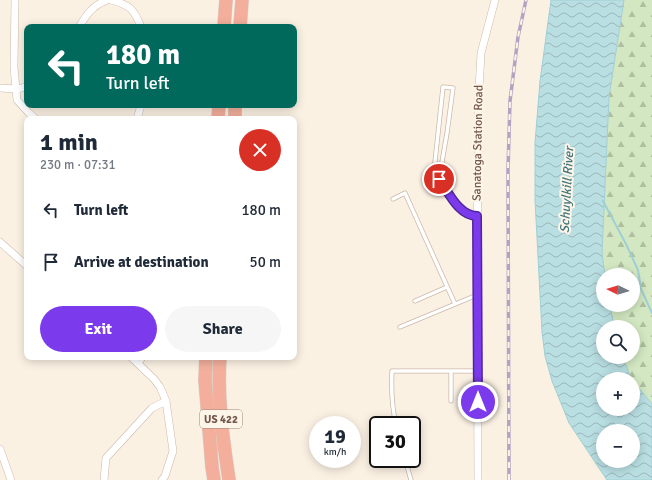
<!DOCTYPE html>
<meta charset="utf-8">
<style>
:root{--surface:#fff;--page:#f6f6f7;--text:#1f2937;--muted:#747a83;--accent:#7c3aed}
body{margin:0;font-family:Signika,sans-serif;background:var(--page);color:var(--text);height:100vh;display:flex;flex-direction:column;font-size:15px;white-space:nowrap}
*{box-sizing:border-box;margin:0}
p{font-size:13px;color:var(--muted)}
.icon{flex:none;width:22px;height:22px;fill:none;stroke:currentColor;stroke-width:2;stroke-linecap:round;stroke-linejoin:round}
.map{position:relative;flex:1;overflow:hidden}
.details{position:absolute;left:24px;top:116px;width:273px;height:244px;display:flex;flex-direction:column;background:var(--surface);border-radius:8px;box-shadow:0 2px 10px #0003}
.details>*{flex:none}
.hud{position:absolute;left:24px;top:24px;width:273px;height:84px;border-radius:8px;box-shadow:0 2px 10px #0003;background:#00695c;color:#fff;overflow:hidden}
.needle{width:26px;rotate:275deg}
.fabs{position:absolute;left:596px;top:268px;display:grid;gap:8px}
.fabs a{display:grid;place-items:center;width:44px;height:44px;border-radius:50%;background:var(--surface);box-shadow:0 2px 10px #0003;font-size:20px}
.speed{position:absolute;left:309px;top:416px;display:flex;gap:8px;font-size:20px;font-weight:700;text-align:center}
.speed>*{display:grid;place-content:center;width:52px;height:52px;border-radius:50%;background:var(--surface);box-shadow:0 2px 10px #0003;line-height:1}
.speed small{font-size:10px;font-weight:400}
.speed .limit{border:2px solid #111;border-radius:6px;background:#fff;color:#111}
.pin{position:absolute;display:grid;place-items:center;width:34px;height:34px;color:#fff;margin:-17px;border:2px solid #fff;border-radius:50%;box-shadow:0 1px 4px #0007}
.me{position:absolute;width:44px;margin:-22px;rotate:0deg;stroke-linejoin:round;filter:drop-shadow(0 0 3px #0008)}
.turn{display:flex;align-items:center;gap:14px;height:84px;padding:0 16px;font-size:18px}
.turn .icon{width:52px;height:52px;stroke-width:2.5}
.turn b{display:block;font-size:28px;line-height:34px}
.round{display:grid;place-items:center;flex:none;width:42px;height:42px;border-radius:21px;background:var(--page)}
.summary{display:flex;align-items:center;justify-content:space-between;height:68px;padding:0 16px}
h1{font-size:24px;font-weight:700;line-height:30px}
.cta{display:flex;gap:8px;margin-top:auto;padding:8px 16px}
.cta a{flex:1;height:46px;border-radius:24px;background:var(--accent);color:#fff;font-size:16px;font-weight:700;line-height:46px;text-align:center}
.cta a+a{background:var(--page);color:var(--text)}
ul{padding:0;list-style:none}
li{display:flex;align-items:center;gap:12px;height:52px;padding:0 16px}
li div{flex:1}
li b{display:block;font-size:15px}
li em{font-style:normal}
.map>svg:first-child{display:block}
.forest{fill:url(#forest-firs)}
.water{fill:url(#water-waves);stroke:#9fcfd5;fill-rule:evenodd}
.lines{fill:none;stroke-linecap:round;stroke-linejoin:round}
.stream{stroke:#9fcfd5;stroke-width:2}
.lane-casing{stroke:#ccb8aa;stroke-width:5}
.street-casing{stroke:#ccb8aa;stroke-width:8}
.highway-casing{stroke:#d8d0cc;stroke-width:14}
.lane{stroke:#fff;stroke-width:3.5}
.street{stroke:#fff;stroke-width:7}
.highway{stroke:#f3af9c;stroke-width:13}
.rail-casing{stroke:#b3a3c3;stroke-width:3.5}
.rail{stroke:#fef5e9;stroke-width:2;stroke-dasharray:6;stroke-linecap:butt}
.route-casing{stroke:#51269a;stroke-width:10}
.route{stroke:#7c3aed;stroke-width:7}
.labels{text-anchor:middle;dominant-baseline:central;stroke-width:4;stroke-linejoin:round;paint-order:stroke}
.shield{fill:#fef5e9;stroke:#9c867a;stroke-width:1}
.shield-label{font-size:11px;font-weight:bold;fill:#72574a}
.street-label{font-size:12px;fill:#72574a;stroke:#fef5e9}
.water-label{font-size:13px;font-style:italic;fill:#42777e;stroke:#fef5e9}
</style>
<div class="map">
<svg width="652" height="480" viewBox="0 0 652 480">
<defs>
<pattern id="forest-firs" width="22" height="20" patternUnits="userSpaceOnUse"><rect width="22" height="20" fill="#d3e8c2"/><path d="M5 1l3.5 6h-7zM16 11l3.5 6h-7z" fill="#b0bfa0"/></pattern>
<pattern id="water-waves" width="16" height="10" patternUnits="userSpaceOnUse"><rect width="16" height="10" fill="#b9dfe3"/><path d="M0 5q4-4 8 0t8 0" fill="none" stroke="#9bb8ba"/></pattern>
</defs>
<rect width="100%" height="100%" fill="#fbf1e3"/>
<path class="forest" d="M624,0h28v404l-19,-23v-2l-3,-2 -7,-20h10v-30h-19l-4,-22h23v-30h-28l-3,-22 7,-156z"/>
<path class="water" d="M551,0h73l-15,97 -7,156 3,22h-2v30h7l4,22h-11v30h20l8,22h-28v30h30v-28l19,23v76h-45l-38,-57 -17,-42 -7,-25 -3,-24 -7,-132v-57l5,-62zM603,431h30v30h-30z"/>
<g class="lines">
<path class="stream" d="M603,201l23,43 12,26 3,19 11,24"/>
<g class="lane-casing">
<path id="lane" d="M439,179l8,-46 6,-45 -10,-1 -9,84c2,7 25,37 31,42 4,3 7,3 12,3
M393,199l12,-6 50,111
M415,301l32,-14
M400,327l77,-32
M139,365l5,-8
M451,401v-30
M396,425c-4,-18 -5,-35 -4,-54h86
M405,459l6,21"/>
</g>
<g class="street-casing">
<path id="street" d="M15,0l-1,67 3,33 12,13 7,6
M111,0c19,5 23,9 30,27
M79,27c8,-13 13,-21 28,-27
M0,88l16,1 11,-2
M137,119l4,-14
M0,242l27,24
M131,357l23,22 6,8 6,14 7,50 -8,25 -3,4
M0,449l11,31
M104,480l2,-22 46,-50 14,-7
M478,480l-1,-232 2,-159 2,-36 14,-53"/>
</g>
<g class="highway-casing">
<path id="highway" d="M224,27l2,-27
M240,27l2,-27
M218,119l1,-14
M235,119v-14
M206,357l-1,23 7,87 2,13
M220,357c-3,41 3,82 9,123"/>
</g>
<use href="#lane" class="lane"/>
<use href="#street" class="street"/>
<use href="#highway" class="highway"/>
<g class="rail-casing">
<path id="rail" d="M509,480l-1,-310 2,-69 8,-64 8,-37"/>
</g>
<use href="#rail" class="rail"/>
</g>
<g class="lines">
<g class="route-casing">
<path id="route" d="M439,179c10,14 20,37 38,37l1,186"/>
</g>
<use href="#route" class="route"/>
</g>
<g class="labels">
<rect class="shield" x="200" y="410" width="42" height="18" rx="3"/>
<g class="shield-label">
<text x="221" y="419">US 422</text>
</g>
<g class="street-label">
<text transform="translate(478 143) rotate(-89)">Sanatoga Station Road</text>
</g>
<g class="water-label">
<text transform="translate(567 190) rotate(-87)">Schuylkill River</text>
</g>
</g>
</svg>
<div class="fabs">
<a><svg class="needle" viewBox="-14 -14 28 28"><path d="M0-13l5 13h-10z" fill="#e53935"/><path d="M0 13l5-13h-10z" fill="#747a83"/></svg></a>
<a><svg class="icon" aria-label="search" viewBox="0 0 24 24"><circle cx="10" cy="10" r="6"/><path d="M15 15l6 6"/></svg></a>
<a>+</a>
<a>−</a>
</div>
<div class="speed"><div>19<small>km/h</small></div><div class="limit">30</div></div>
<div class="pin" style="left:439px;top:179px;background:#d93025"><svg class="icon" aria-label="arrive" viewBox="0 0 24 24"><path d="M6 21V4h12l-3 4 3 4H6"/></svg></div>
<svg class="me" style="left:478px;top:402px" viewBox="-20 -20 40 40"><circle r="17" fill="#7c3aed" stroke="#fff" stroke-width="3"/><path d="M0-11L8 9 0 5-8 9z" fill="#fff"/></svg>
<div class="hud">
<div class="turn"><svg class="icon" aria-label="left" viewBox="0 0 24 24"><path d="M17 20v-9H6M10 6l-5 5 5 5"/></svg><div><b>180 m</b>Turn left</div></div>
</div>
<section class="details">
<div class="summary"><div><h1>1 min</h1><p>230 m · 07:31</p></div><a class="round" style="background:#d93025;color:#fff"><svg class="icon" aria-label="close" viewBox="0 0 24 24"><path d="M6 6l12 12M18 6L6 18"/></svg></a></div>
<ul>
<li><svg class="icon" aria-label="left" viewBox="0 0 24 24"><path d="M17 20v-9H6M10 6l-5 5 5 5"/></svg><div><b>Turn left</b></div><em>180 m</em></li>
<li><svg class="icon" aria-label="arrive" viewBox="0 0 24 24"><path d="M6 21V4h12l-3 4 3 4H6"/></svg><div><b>Arrive at destination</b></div><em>50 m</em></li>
</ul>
<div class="cta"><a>Exit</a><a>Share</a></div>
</section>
</div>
